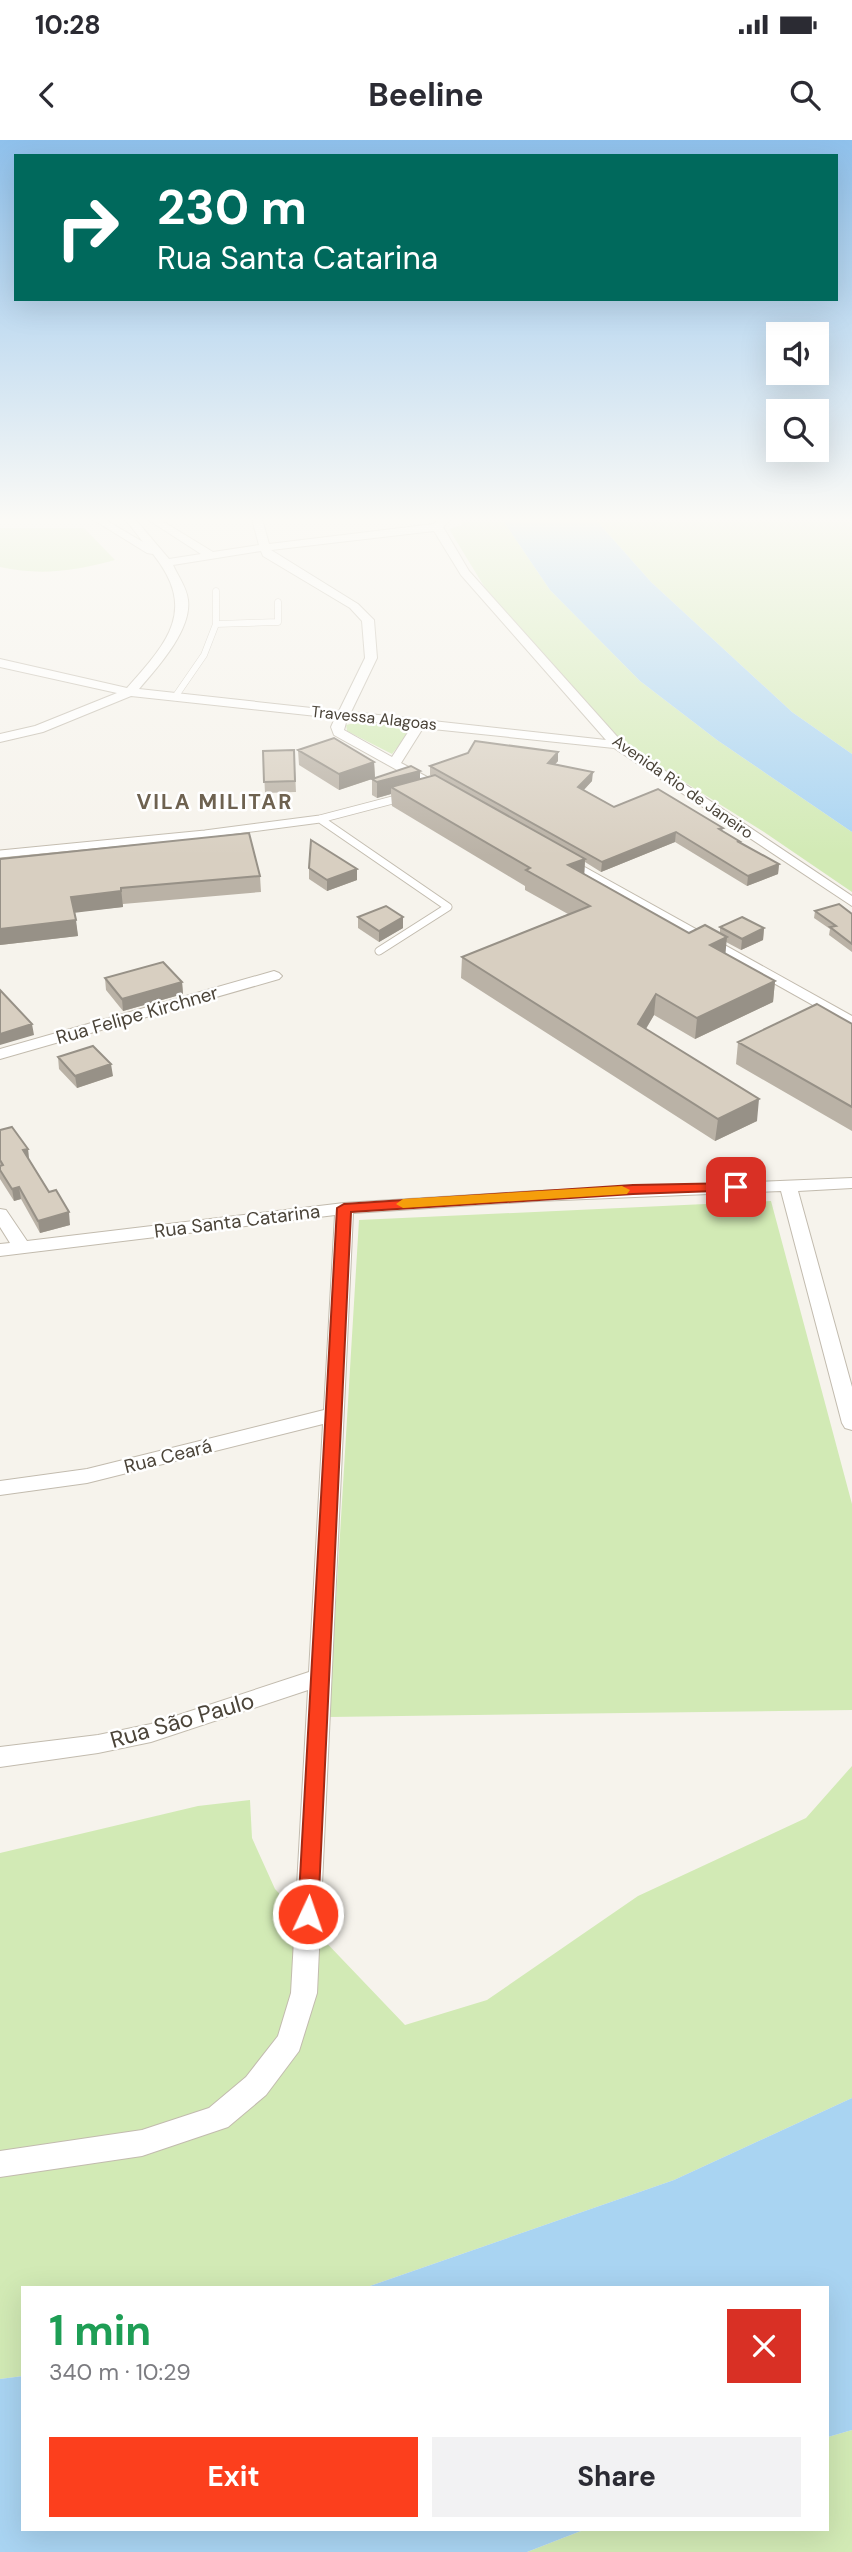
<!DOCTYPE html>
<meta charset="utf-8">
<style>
:root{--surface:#fff;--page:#f2f2f3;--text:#2b2b33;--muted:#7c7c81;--accent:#fc3f1d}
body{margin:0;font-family:"DM Sans",sans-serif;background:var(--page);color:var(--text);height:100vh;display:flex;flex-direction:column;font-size:26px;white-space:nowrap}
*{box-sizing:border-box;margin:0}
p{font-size:23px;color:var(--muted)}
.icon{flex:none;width:38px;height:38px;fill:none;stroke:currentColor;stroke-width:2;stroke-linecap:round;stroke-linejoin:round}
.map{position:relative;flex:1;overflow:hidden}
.drawer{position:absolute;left:21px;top:2146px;width:808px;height:245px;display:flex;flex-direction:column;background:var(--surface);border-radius:0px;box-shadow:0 7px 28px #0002}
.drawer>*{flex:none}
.banner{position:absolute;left:14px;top:14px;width:824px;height:147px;border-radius:0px;box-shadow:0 7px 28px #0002;background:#00695c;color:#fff;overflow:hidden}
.tools{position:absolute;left:766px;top:182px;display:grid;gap:14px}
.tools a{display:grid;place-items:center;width:63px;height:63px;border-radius:0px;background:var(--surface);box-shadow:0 7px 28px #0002;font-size:35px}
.pin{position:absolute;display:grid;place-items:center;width:60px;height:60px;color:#fff;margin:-30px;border-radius:14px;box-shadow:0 4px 10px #0006}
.me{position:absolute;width:77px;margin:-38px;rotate:3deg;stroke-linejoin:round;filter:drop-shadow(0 0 5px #0008)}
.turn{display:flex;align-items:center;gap:24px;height:147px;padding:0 28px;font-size:32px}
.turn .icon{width:91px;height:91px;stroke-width:2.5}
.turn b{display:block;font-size:49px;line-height:60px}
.round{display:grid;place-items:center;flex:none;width:74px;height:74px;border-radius:0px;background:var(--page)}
.overview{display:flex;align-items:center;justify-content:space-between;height:119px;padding:0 28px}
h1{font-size:42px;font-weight:700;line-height:52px;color:#1e9e55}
.button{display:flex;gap:14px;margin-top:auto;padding:14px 28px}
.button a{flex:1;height:80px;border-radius:0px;background:var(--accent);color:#fff;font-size:28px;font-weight:700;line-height:80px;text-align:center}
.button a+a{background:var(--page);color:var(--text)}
.status{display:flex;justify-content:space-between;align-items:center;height:49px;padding:0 35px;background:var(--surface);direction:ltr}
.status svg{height:19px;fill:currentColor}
header{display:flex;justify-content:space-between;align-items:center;height:91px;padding:0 28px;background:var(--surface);font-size:32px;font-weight:700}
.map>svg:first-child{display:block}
.green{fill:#d2eab5}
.water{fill:#a9d4f2}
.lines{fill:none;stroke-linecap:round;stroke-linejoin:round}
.service-far1-casing{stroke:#c2bbae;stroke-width:7}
.service-casing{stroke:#c2bbae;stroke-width:9}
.minor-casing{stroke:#c2bbae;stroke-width:2}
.service-far1{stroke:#fff;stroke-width:6}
.service{stroke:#fff;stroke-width:7}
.minor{fill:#fff;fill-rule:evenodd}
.wall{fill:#bab2a6}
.shaded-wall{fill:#979187}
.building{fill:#d8cfc1;stroke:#979187;stroke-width:2}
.route{fill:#fc3f1d;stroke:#a42913;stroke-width:2}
.slow{fill:#f59e0b}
.labels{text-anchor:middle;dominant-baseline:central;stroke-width:5;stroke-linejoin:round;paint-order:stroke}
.far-street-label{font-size:16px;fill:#4b4439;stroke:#fff}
.street-label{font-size:19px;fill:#4b4439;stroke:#fff}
.far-district-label{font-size:21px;font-weight:bold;letter-spacing:2px;fill:#6e6250;stroke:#fff}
.near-street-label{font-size:23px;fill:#4b4439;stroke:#fff}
</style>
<div class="status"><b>10:28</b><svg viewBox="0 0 49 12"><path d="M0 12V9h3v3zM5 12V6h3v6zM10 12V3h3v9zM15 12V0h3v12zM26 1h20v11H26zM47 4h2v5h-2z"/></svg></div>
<header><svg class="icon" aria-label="back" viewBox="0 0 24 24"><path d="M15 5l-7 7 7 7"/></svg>Beeline<svg class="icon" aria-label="search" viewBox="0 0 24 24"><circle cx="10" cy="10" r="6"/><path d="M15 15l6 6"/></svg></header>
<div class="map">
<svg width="852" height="2412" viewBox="0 0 852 2412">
<rect width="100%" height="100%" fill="#f6f3ec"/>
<path class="green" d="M460,379h42l48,71 90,91 77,59 135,92v60l-88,-60 -137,-86 -123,-127 -55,-90 13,-4z
M595,379h257v235l-60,-42 -141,-130z
M0,388h84l31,32c-40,11 -75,16 -115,7z
M358,582l45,5 6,5 -17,22 -45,-23 -1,-6z
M771,1061l81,303v206l-523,7 30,-497z
M852,1626v332l-178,82 -307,107h-344v89l-23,3v-526l198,-47 52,-6 2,38 23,51 130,136 82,-25 151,-104 168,-78z
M852,2290v122h-325l59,-23h242v-92z"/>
<path class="water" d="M502,379h93l56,63 141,130 60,42v78l-135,-92 -77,-59 -90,-91z
M852,1958v332l-24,7v-150h-461l307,-107z
M23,2236v153h563l-59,23h-527v-173z"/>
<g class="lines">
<g class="service-far1-casing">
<path id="service-far1" d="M216,484l62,-2v-20
M175,557l29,-42 12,-31v-33"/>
</g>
<g class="service-casing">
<path id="service" d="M320,679l128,88 -69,44
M0,714l205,-20 115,-15 84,-22"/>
</g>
<g class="minor-casing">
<path id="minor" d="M92,379h12l39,23 -18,-23h10l34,40 32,-5 -54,-35h12l54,33 46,-7 -7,-26h10l7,25 165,-20 5,-5h11l-7,8 26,44 153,171 230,154v10l-238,-158 -191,-20 -22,35 28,15v6l-5,1 -90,-50 -3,-8 4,-9 -204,-22 -88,36 -43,10v-8l35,-8 82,-33 -117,-26v-8l127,29c40,-45 71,-78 26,-134l-6,-1zM434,391l27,44 145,165 -255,-28 26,-54 -3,-38 -16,-16 -87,-54zM261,411l2,5 87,52 12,13 3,37 -26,53 -200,-22c18,-21 53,-59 49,-89 -1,-12 -10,-24 -15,-35zM347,579l65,7 -20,31 -48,-27z
M563,715l289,161v11l-294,-165v-6z
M274,831l5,2 3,3 -3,3 -279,80v-10z
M852,1038v10l-54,3 54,196v43l-7,-2 -3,-5 -61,-232 -244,10 -184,12 -36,780 -18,58 -33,44 -38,32 -86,29 -142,21v-26l142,-21 67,-22 37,-31 32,-41 13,-43 17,-303 -157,52 -53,11 -98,14v-20l98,-12 53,-11 158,-52 14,-248 -236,59 -87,12v-14l87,-12 237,-59 11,-195 -335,41v-12l10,-1 -10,-16v-18l6,1 21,31 317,-38 193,-12z"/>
</g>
<use href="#service-far1" class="service-far1"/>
<use href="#service" class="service"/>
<use href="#minor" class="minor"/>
</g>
<path class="wall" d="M294,610l2,42 -31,1 -2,-42z
M298,610l76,12 1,16 -36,12 -40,-25z
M558,621l-3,3 37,17 -8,9 30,17 109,21 -1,3 17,10v1l40,22 -1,10 -31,12 -72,-44 -74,30 -16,-10 -1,12 105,59h31v-6l44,1 -1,12 -22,10 -15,-8 -1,11 50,28 -2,21 -78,37 -41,-24 -8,14 111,92 -42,20 -254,-163 1,-21 106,-43 -43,-24v-4l-133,-80 -1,-12 -14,4 -5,-3v-16h48l12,-3 -2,-1v-9z
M0,719l260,17 1,16 -138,12v3l-49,5 4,24 -78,9z
M309,728l48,12 -30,11 -18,-12z
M815,771l37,3v38l-23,-17 1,-6 -16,-11z
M358,777l45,11 -24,14 -21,-14z
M105,838l77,4 1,12 -60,17 -17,-21z
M852,884v107l-116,-67 2,-22z
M58,917l55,19 -36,12 -18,-19z
M0,990l28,19 1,10 41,66 -30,8 -19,-34 -7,2 -14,-22z"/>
<path class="shaded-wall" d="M558,612v9l-10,11v-9z
M374,622l1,16 -36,12v-16z
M420,631v15l-29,1v7l-14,4v-16z
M593,632l-1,9 -15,16 1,-10z
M676,692l-1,10 -74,30 1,-10z
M585,719l-1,20 -16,-14z
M779,724l-1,10 -31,12 1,-10z
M357,729v11l-30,11v-11z
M121,748l2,19 -50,6 -2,-16z
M403,777v11l-24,14v-11z
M76,780l2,16 -78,9v-16z
M764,788l-1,12 -22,10 1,-11z
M727,797l-2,21 -15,-13z
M775,841l-2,21 -78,37 2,-21z
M182,842l1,12 -60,17 -1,-12z
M656,854l-2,21 -18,30 2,-21z
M32,884l2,11 -34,10v-11z
M111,924l2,12 -36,12 -2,-12z
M759,959l-2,22 -42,20 3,-22z
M28,1009l1,12 -6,-11z
M19,1047l2,12 -7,2 -2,-12z
M69,1072l1,13 -30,8 -2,-12z"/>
<path class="building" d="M334,598l40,24 -35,12 -41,-24z
M475,601l83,11 -10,11 45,9 -15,15 36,20 44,-18 65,39 -4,1 20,12h-2l42,23 -31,12 -72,-44 -74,30 -172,-96 38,-13z
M294,610l1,31 -31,1 -1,-31z
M411,626l9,5 -43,11 -5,-3z
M435,635l150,84 -17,6 121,68 16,-8 22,12 -17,8 65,36 -78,37 -41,-24 -18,30 121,75 -41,20 -256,-162 128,-51 -64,-36 4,-2 -139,-81z
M249,693l11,43 -139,12v3l-50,6 5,23 -76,9v-70z
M311,700l46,29 -30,11 -18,-12z
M839,764l13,10v30l-22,-17 6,-1 -21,-15z
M386,766l17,11 -24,14 -21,-14z
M742,777l22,11 -22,11 -22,-12z
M163,822l19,20 -60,17 -17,-21z
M0,850l32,34 -32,10z
M817,864l35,20v83l-114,-65z
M93,906l18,18 -36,12 -17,-19z
M12,987l16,22 -5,1 26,42 7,-2 13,22 -31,9 -19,-34 -7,2 -12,-19v-4l3,-1 -3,-5v-30z"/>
<linearGradient id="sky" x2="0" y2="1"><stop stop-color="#8fc1ec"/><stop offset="0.53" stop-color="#fbfaf6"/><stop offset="1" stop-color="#fbfaf6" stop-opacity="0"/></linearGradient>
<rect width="852" height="716" fill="url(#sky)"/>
<path class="route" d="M736,1043l6,1 2,3 -2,3 -109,4 -282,18 -33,702 -3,6 -7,3 -7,-3 -3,-6 39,-706 7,-4 289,-19z"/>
<path class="slow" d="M622,1046l8,4 -3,4 -224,14 -7,-4 7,-5z"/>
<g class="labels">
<g class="far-street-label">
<text transform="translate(374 578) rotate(6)">Travessa Alagoas</text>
<text transform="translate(683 647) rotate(35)">Avenida Rio de Janeiro</text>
</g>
<g class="street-label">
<text transform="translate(137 875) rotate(-16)">Rua Felipe Kirchner</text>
<text transform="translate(237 1081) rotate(-7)">Rua Santa Catarina</text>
<text transform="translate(168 1316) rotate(-14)">Rua Ceará</text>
</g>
<g class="far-district-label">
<text x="215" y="662">VILA MILITAR</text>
</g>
<g class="near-street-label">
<text transform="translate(182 1580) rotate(-16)">Rua São Paulo</text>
</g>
</g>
</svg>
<div class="tools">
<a><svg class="icon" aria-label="sound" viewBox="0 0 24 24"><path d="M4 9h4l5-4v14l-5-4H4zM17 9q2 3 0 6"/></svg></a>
<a><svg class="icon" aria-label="search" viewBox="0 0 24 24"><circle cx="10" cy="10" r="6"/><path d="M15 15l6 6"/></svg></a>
</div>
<div class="pin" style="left:736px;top:1047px;background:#d93025"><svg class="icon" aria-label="arrive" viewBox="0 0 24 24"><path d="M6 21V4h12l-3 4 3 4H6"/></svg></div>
<svg class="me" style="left:308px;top:1774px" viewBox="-20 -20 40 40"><circle r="17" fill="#fc3f1d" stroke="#fff" stroke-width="3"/><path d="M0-11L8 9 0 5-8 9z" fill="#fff"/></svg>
<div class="banner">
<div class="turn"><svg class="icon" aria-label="right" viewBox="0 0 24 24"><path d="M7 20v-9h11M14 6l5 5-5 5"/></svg><div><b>230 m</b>Rua Santa Catarina</div></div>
</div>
<section class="drawer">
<div class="overview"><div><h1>1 min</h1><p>340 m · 10:29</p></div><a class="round" style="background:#d93025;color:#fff"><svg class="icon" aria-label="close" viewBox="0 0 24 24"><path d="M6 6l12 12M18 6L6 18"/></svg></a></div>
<div class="button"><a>Exit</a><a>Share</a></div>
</section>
</div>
